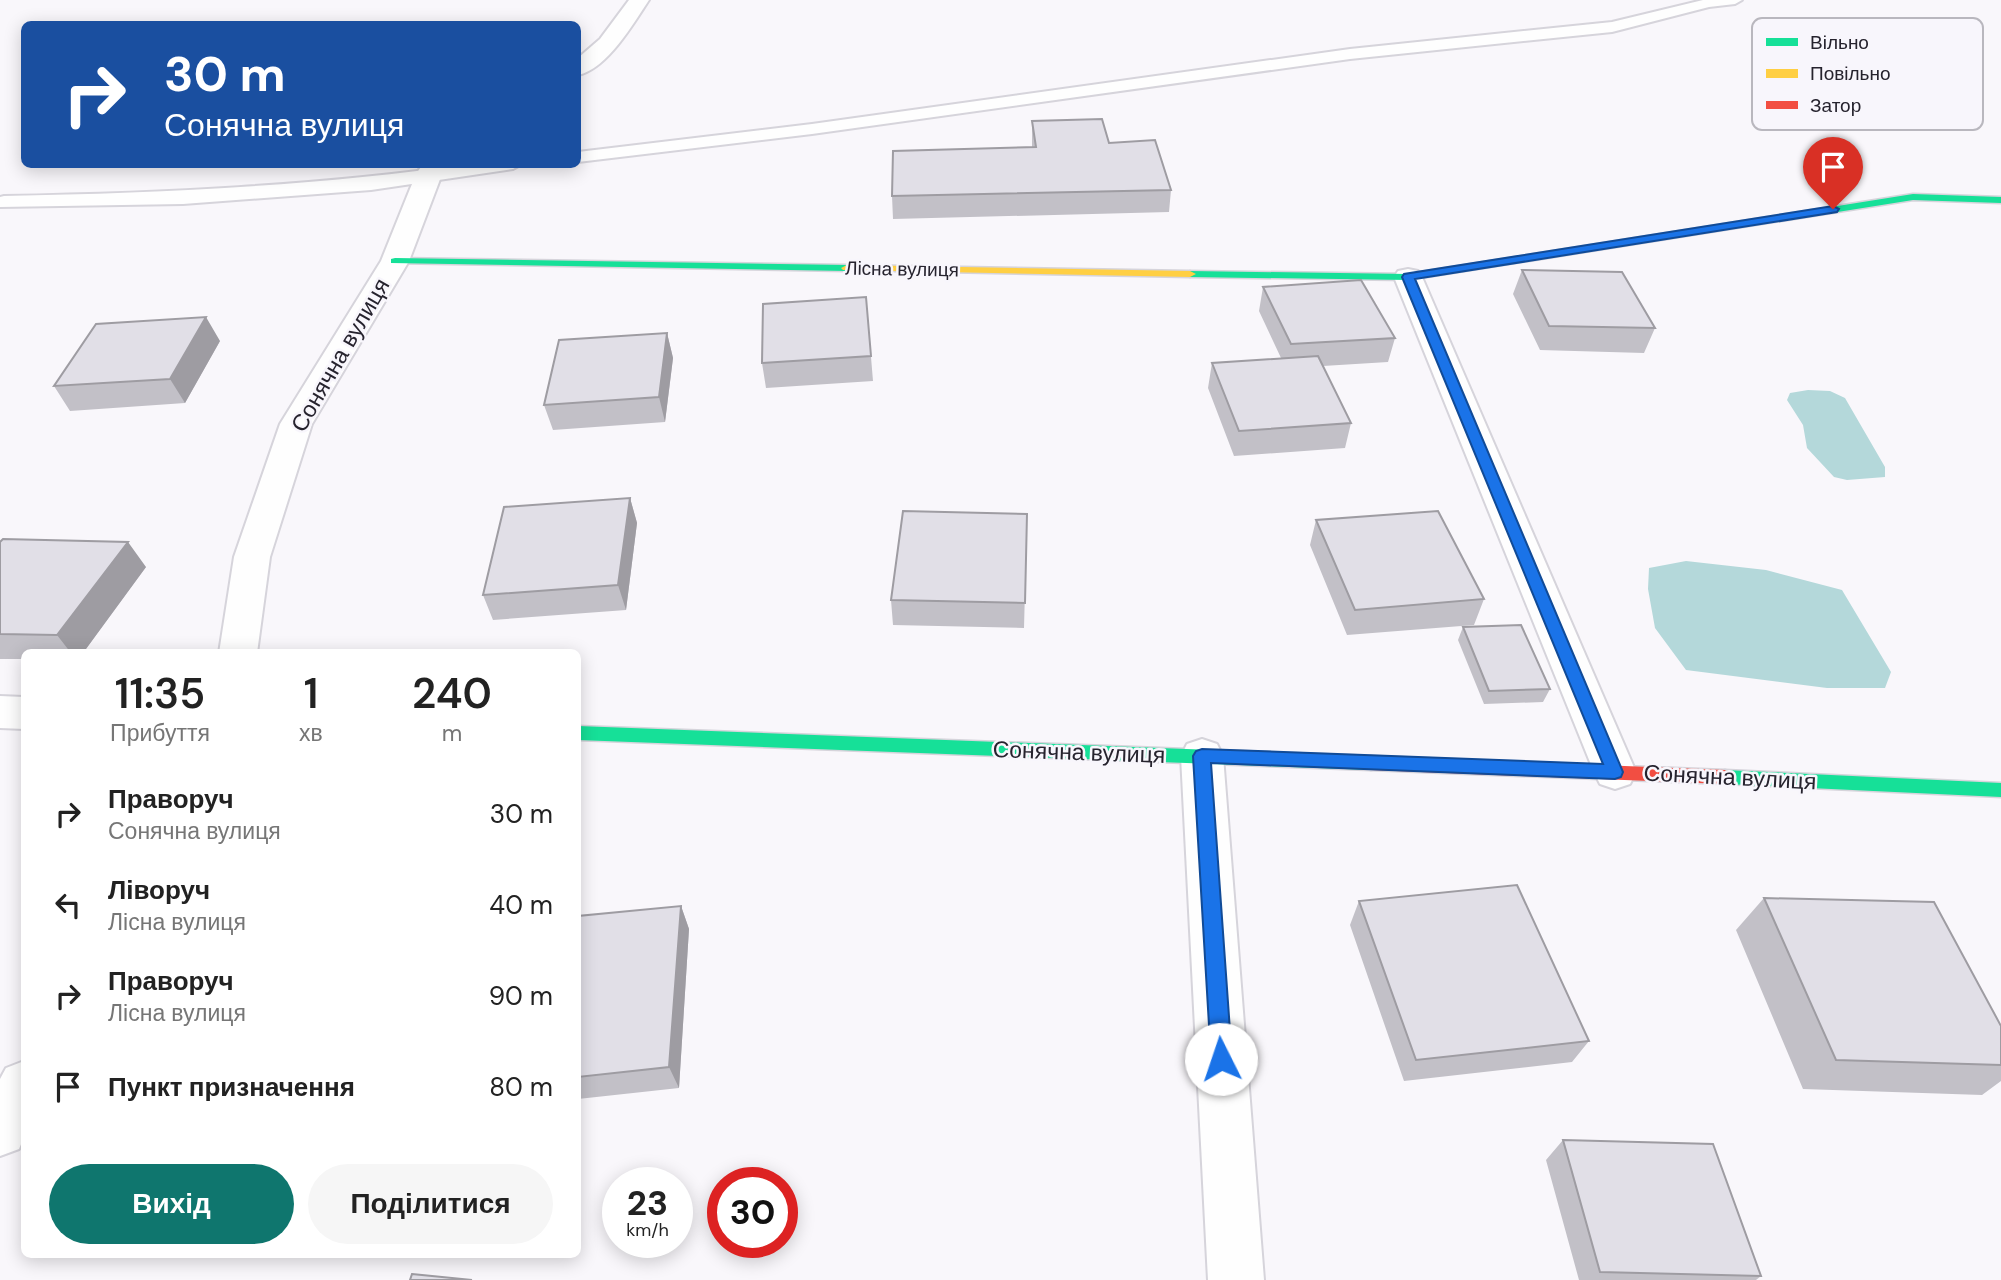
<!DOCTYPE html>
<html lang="uk">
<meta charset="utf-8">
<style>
:root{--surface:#fff;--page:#f6f6f6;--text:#222;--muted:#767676;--accent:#0f766e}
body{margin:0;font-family:"DM Sans",sans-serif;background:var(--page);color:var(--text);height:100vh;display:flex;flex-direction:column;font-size:26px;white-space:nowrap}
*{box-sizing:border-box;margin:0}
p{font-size:23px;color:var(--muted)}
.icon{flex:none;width:38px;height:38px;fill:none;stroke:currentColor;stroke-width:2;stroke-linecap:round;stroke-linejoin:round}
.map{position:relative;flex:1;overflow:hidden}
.details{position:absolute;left:21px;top:649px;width:560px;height:609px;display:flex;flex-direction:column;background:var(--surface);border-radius:10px;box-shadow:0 4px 18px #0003}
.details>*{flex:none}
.hud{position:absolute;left:21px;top:21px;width:560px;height:147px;border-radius:10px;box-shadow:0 4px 18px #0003;background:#1a4fa0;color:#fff;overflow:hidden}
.speed{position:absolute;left:602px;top:1167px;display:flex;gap:14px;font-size:35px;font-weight:700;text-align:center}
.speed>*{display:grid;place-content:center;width:91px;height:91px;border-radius:50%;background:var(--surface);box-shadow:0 4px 18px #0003;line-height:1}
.speed small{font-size:18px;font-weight:400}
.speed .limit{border:10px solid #d22;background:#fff;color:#111}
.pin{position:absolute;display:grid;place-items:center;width:60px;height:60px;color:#fff;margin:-72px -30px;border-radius:50% 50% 50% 0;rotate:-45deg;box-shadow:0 0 7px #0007}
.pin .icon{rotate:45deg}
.me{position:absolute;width:77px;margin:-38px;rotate:356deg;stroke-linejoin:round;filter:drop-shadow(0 0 5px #0008)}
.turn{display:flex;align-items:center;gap:24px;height:147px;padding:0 28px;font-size:32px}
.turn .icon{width:91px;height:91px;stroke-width:2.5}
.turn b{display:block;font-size:49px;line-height:60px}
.eta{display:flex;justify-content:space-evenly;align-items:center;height:119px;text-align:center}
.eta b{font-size:42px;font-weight:600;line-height:49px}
.button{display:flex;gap:14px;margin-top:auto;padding:14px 28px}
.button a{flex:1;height:80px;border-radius:42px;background:var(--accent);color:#fff;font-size:28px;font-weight:600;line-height:80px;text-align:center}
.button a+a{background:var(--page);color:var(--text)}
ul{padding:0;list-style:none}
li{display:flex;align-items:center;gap:21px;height:91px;padding:0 28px}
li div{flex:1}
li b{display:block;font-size:26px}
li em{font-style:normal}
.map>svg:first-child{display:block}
.water{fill:#b4d8da}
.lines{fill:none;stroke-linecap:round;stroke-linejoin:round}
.lane-casing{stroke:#d6d4db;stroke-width:4}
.street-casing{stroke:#d6d4db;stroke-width:4}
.fast-casing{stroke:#d6d4db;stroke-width:3}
.slow-casing{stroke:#d6d4db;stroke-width:3}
.jam-casing{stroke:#d6d4db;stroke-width:3}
.lane{fill:#fefefe;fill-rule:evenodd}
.street{fill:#fefefe;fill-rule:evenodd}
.fast{fill:#16e098;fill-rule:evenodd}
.slow{fill:#ffcf43;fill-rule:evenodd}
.jam{fill:#f24e42;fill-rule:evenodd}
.wall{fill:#c2c0c7}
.shaded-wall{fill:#9e9ca2}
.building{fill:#e1dfe7;stroke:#9e9ca2;stroke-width:2}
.route{fill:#1a73e8;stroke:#114b97;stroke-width:2}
.labels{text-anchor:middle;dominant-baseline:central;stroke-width:5;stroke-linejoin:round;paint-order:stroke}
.far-street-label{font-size:19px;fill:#26232e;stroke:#f8f6fc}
.street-label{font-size:23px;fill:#26232e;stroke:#f8f6fc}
.key{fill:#f8f6fc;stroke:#b9b7be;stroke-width:2}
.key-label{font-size:19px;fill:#26232e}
</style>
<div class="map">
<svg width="2001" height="1280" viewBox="0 0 2001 1280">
<rect width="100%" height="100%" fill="#f9f7fb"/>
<path class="water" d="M1808,390l22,1 15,7 40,69v10l-38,3 -13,-3 -27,-29 -4,-23 -16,-25 3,-7z
M1686,561l80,9 76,20 49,82 -6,16h-58l-141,-18 -31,-42 -7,-39 1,-21z"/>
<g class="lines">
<g class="lane-casing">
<path id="lane" d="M1703,0h39l-7,4 -26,3 -97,25 -262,27 -538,75 -234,28v-10l234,-28 538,-75 262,-27z
M471,164h51l-9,5 -142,21 -188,14 -183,3v-10l4,-1c157,-3 312,-10 467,-32z"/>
</g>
<g class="street-casing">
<path id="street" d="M629,0h20c-16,24 -42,69 -71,75v-17l22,-19z
M423,164h25l-6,10 -33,87 -97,163 -42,133 -13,96h-38l15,-96 46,-133 101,-163 35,-87z
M1408,269l10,2 4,6 214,495 -6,12 -15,5 -15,-5 -6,-12 -200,-495 4,-6z
M0,696l24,1v32l-24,-1z
M1202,739l15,5 6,12 41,524h-56l-27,-524 6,-12z
M24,1061v76l-5,12 -19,7v-77l6,-11z"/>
</g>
<g class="fast-casing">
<path id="fast" d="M1913,194l88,3v6l-88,-3 -505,80 -218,-3 -6,-3 6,-3 218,3z
M395,258l452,7 6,3 -6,3 -456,-8v-4z
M578,726l793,30 6,2 3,5 -3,5 -6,2 -793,-30z
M1725,770l276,13v14l-276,-13 -6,-2 -3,-5 3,-5z"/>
</g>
<g class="slow-casing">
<path id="slow" d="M847,265l343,6 6,3 -6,3 -347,-7 -2,-2z"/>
</g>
<g class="jam-casing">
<path id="jam" d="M1371,756l354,14 6,2 3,5 -3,5 -6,2 -354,-14 -6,-2 -3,-5 3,-5z"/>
</g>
<use href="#lane" class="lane"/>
<use href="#street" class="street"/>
<use href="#fast" class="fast"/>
<use href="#slow" class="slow"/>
<use href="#jam" class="jam"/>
</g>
<path class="wall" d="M1032,121l77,22 62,47 -2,22 -276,7 -1,-23 140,-49z
M1522,270l133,58 -11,25 -104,-3 -27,-56z
M1263,287l132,51 -7,24 -65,4 28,57 -6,25 -111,8 -26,-68 4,-25 69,-5 -22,-47z
M866,297l7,84 -107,7 -4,-25z
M667,333l6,25 -8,64 -112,8 -9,-25z
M220,341l-35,62 -115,8 -16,-25z
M630,498l7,25 -11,87 -133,10 -10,-25z
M1027,514l-3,114 -131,-3 -2,-25z
M1316,520l168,79 -10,26 -127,10 -37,-90z
M0,542l146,25 -63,86h-59v6h-24z
M1463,627l87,62 -7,13 -59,2 -26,-64z
M1764,898l237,128v55l-19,14 -179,-6 -67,-159z
M1359,901l230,140 -17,21 -168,19 -54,-156z
M681,906l8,23 -10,159 -101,11v-183z
M1563,1140l198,136 -5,4h-177l-33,-120z"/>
<path class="shaded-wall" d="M206,317l14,24 -35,62 -15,-24z
M667,333l6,25 -8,64 -6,-25z
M630,498l7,25 -11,87 -8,-25z
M128,542l18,25 -63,86h-12l-14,-18z
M681,906l8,23 -10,159 -10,-21z"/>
<path class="building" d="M1102,119l7,24 46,-3 16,50 -279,6 1,-45 143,-4 -4,-26z
M1522,270l100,2 33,56 -106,-2z
M1361,280l34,58 -104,6 -28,-57z
M866,297l5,59 -109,7 1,-59z
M206,317l-36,62 -116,7 42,-62z
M667,333l-8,64 -115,8 15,-65z
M1318,356l33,67 -112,8 -27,-68z
M630,498l-12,87 -135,10 21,-88z
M903,511l124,3 -2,89 -134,-3z
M1438,511l46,88 -129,11 -39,-90z
M3,539l125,3 -71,93 -57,-1v-92z
M1521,625l29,64 -61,2 -26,-64z
M1517,885l72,156 -173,19 -57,-159z
M1764,898l170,4 67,124v39l-165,-5z
M681,906l-12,161 -91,10v-161z
M1563,1140l150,4 48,132 -161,-4z
M412,1274l60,6h-62z"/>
<path class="route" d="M1833,206l6,3 -2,3 -422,67 208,493 -2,5 -6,2 -404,-16 21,296 -3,8 -8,3 -7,-3 -3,-8 -18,-303 3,-5 6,-2 401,15 -201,-487 2,-3z"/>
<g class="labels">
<g class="far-street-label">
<text transform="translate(902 269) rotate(1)">Лісна вулиця</text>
</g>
<g class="street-label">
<text transform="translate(340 355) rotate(-60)">Сонячна вулиця</text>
<text transform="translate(1079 752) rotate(2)">Сонячна вулиця</text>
<text transform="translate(1730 777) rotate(3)">Сонячна вулиця</text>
</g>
</g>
<rect x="1752" y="18" width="231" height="112" rx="10" class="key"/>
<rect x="1766" y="38" width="32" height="8" fill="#16e098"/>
<rect x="1766" y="69" width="32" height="9" fill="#ffcf43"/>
<rect x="1766" y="101" width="32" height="8" fill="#f24e42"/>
<g class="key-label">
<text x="1810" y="49">Вільно</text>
<text x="1810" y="80">Повільно</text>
<text x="1810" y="112">Затор</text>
</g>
</svg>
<div class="speed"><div>23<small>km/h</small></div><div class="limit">30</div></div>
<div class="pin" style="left:1833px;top:209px;background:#d93025"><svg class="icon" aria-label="arrive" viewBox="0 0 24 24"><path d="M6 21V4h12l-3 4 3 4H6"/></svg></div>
<svg class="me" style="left:1221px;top:1059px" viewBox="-20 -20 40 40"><circle r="19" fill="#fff"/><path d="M0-13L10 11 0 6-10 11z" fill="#1a73e8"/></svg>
<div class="hud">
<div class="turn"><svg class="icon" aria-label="right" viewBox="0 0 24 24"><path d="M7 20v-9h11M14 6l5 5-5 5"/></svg><div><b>30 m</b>Сонячна вулиця</div></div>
</div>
<section class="details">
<div class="eta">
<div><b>11:35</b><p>Прибуття</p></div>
<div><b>1</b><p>хв</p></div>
<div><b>240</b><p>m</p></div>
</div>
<ul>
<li><svg class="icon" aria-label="right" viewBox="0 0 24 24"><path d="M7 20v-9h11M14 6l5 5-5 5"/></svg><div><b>Праворуч</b><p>Сонячна вулиця</p></div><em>30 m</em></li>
<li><svg class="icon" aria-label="left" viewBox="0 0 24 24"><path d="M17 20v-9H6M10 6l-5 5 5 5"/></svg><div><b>Ліворуч</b><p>Лісна вулиця</p></div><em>40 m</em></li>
<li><svg class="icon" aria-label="right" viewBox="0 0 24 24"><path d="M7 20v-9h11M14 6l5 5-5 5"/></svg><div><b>Праворуч</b><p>Лісна вулиця</p></div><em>90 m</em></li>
<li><svg class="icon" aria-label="arrive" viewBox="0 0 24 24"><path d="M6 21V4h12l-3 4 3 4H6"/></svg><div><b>Пункт призначення</b></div><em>80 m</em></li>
</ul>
<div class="button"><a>Вихід</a><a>Поділитися</a></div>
</section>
</div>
